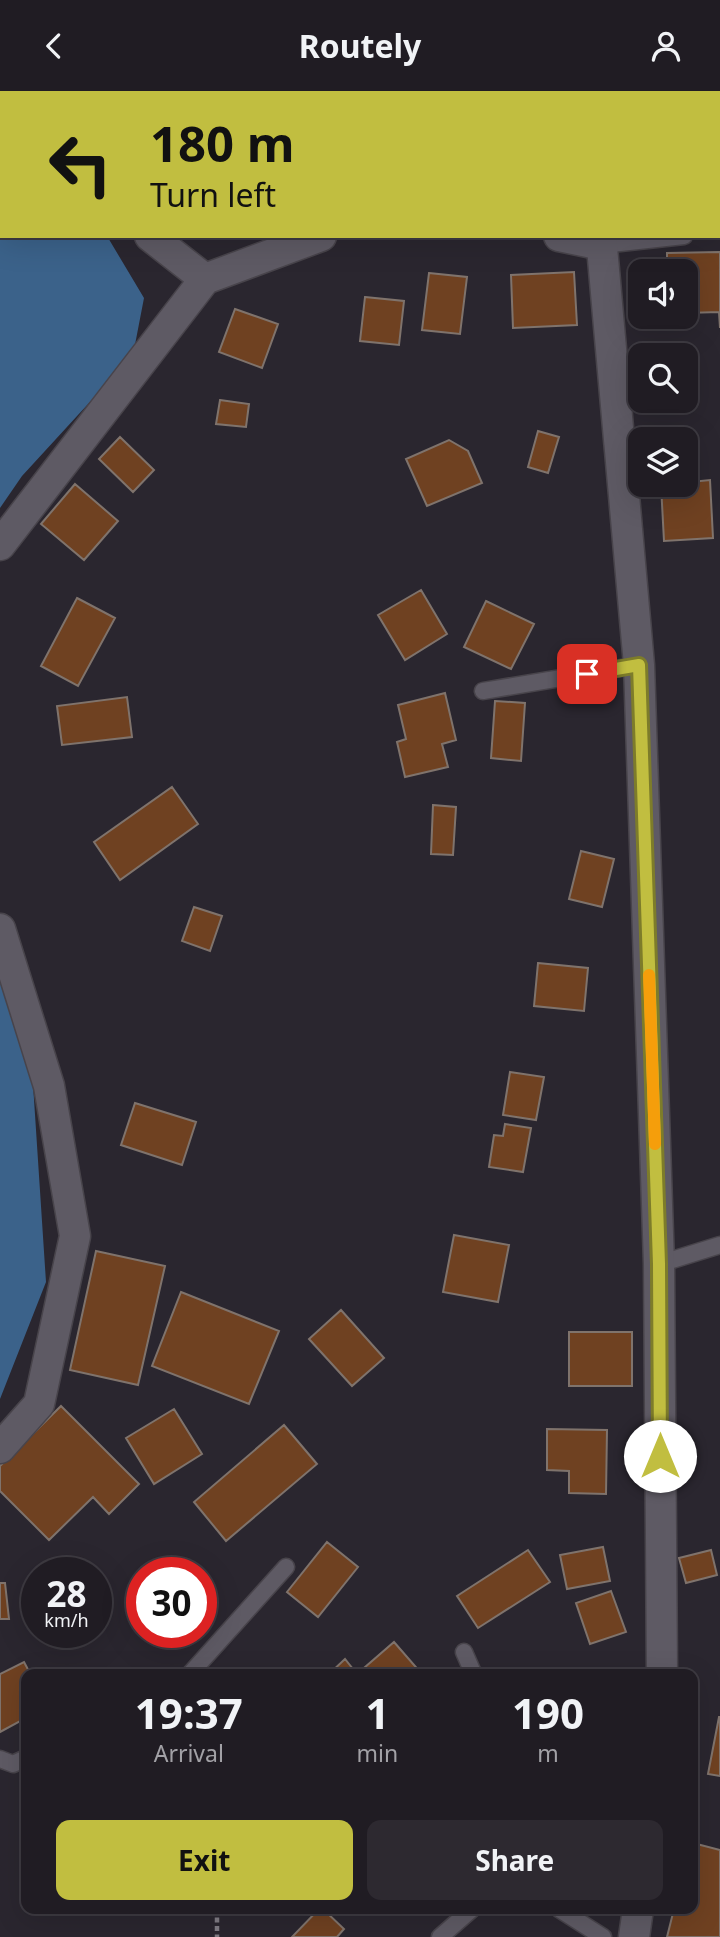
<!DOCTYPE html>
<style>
:root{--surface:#201c23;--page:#2d2930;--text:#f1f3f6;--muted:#a2a1a6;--line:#3d3a41;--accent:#c1be40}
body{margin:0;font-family:"Noto Sans",sans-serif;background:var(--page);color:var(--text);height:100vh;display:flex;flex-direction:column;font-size:26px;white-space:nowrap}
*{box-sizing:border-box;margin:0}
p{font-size:23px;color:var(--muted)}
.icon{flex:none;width:38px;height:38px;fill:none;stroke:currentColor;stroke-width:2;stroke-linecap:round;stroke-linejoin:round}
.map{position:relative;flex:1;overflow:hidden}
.drawer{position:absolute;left:21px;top:1578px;width:677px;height:245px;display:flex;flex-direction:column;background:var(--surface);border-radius:14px;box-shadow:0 7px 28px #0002,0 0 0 2px var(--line)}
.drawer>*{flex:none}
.top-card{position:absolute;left:0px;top:0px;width:721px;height:147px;box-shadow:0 7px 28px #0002,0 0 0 2px var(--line);background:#c1be40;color:#111;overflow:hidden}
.controls{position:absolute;left:628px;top:168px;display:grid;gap:14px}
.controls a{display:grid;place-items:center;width:70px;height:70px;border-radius:14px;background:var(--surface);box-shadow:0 7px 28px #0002,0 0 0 2px var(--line);font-size:35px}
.speed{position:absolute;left:21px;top:1466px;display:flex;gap:14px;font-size:35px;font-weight:700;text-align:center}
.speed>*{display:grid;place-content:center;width:91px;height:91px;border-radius:50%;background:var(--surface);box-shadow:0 7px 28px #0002,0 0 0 2px var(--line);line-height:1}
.speed small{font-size:18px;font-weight:400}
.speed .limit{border:10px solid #d22;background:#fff;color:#111}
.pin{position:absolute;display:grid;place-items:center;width:60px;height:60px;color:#fff;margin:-30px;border-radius:14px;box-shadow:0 4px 10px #0006}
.me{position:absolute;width:77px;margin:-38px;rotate:0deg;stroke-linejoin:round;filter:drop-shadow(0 0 5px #0008)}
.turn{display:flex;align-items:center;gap:24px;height:147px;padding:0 35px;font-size:32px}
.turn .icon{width:91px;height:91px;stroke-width:2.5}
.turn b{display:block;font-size:49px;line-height:60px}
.eta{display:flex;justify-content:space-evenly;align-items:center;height:119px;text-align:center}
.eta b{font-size:42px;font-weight:700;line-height:49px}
.action{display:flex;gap:14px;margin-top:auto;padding:14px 35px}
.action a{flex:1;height:80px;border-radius:14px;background:var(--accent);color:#111;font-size:28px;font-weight:700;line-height:80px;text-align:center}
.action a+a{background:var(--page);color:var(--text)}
header{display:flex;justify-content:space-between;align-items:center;height:91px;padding:0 35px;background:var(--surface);font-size:32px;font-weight:700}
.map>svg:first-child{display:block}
.water{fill:#3b628a}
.building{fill:#6f4121;stroke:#7f736c;stroke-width:2}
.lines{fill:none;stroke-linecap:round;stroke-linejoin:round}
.service-casing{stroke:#48444b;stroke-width:19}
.minor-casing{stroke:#48444b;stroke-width:33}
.path{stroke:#7f7b83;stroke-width:4.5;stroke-dasharray:5 3.5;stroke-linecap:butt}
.service{stroke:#5e5a64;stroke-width:16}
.minor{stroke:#5e5a64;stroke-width:30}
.route-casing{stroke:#7d7c2a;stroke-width:18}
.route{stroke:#c1be40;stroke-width:12}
.slow{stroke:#f59e0b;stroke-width:12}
</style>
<header><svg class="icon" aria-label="back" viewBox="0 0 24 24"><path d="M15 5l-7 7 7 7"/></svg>Routely<svg class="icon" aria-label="person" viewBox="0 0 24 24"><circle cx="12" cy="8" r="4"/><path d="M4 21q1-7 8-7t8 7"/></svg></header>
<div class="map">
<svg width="720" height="1846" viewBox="0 0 720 1846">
<rect width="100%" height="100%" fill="#2a262f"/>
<path class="water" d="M0,61l2,84h105l37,62 -11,57 -111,121 -22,32z
M0,886l32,92 14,213 -46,117z"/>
<path class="building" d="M524,0h51v2h-51z
M720,161v76l-1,-16 -33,1v-42h-46v20h-10v-22l37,-1v-15z
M574,181l3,53 -64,3 -2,-53z
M429,182l38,4 -7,57 -38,-4z
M365,206l39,4 -5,44 -39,-4z
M235,218l43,15 -16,44 -43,-16z
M220,309l29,4 -3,23 -30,-3z
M538,340l21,6 -11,36 -20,-6z
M120,346l34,33 -21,22 -34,-33z
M449,349l19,11 14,32 -55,23 -21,-47z
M710,389l3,58 -49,3 -3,-56z
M75,393l43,37 -34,39 -43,-36z
M421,499l26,44 -42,26 -27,-45z
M77,507l38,20 -37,68 -37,-20z
M486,510l48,23 -23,45 -47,-22z
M445,602l11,47 -14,4 6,23 -43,10 -8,-35 9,-3 -8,-34z
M127,606l5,40 -70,8 -5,-39z
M495,610l30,2 -4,58 -30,-3z
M172,696l26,37 -78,56 -26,-38z
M433,714l23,2 -3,48 -22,-1z
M581,760l33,8 -12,48 -33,-8z
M194,816l28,9 -12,35 -28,-10z
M538,872l50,5 -4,43 -50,-5z
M510,981l34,5 -8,43 -33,-5z
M135,1012l61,19 -14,43 -61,-20z
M505,1033l26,4 -8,44 -34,-5 5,-32 9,1z
M454,1144l55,10 -11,57 -55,-10z
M96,1160l69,15 -27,119 -68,-15z
M181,1201l98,39 -30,73 -97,-38z
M341,1219l43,48 -32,28 -43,-47z
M569,1241h63v54h-63z
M61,1315l78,78 -30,30 -16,-17 -44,43 -49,-49v-25z
M174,1318l28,45 -48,30 -28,-46z
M284,1334l33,39 -91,77 -32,-39z
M547,1338l60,1 -1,64 -37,-1v-22l-22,-1z
M327,1451l31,25 -40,50 -31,-25z
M603,1456l7,34 -43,8 -7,-34z
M528,1459l22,32 -72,46 -21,-32z
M711,1459l6,25 -31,8 -7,-25z
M0,1492h5l4,36h-9z
M611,1500l15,41 -36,12 -14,-41z
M394,1551l27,31 -2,2h-91l17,-16 12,15z
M24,1571l7,13h-5v43l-26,14v-58z
M719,1626h1v59l-12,-2z
M693,1752l27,7v87h-53l7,-28h19z
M319,1818h4l21,20 -7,8h-45z"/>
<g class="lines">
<g class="service-casing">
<path id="service" d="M0,29l2,1
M719,106l1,-2
M602,154l82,-9
M483,600l156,-26
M659,1173l61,-19
M464,1561l10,23
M189,1584l97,-108
M0,1668l13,5 13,-6
M559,1818l44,28
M440,1846l32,-28"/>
</g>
<g class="minor-casing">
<path id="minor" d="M596,0v2
M54,2l3,-2
M150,145l55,43
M559,145l43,9
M601,145l38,429 20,599 3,411
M0,454l205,-266 116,-43
M0,838l49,157 26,150 -36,168 -39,44
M634,1846l4,-28"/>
</g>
<path class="path" d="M217,1818v28"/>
<use href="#service" class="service"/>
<use href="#minor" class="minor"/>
</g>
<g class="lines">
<g class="route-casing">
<path id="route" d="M587,583l52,-9 20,599 1,192"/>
</g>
<use href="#route" class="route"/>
<path class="slow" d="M649,884l6,169"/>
</g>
</svg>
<div class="controls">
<a><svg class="icon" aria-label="sound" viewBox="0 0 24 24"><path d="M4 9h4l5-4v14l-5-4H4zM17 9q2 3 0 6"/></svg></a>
<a><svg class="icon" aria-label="search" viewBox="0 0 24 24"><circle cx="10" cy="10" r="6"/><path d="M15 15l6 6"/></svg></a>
<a><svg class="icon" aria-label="layers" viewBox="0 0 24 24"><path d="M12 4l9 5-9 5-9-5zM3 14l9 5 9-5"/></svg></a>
</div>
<div class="speed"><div>28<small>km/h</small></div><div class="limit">30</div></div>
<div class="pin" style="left:587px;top:583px;background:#d93025"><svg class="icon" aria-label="arrive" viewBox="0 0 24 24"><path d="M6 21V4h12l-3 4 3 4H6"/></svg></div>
<svg class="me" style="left:660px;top:1365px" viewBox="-20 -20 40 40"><circle r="19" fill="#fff"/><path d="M0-13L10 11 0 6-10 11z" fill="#c1be40"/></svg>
<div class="top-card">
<div class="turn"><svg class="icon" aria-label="left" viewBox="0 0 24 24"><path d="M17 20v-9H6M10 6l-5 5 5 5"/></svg><div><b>180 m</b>Turn left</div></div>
</div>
<section class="drawer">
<div class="eta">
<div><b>19:37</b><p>Arrival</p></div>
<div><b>1</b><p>min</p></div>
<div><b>190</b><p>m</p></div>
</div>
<div class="action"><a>Exit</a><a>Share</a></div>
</section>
</div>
